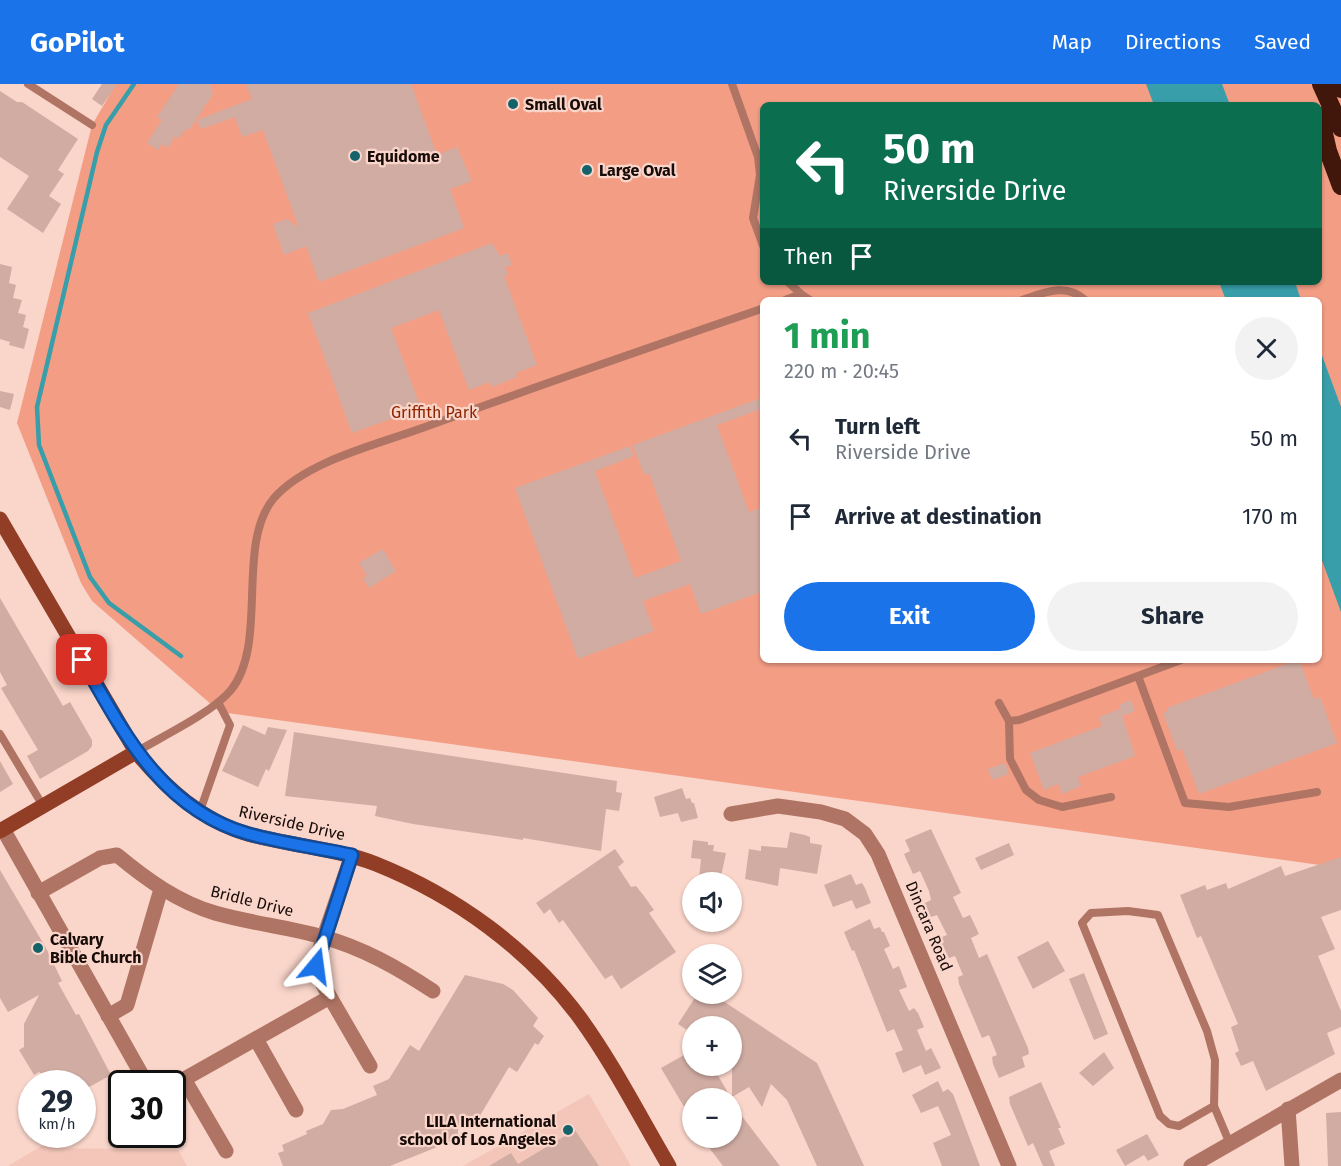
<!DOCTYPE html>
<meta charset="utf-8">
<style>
:root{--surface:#fff;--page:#f2f2f3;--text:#1f2937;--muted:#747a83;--accent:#1a73e8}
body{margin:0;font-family:"Fira Sans",sans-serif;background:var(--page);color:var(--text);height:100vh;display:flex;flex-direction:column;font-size:22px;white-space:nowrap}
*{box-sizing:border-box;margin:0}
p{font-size:20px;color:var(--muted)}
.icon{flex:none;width:33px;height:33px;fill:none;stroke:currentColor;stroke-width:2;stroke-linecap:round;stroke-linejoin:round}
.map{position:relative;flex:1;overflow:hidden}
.drawer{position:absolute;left:760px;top:213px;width:562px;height:366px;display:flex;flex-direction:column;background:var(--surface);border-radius:9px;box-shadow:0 2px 4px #0004}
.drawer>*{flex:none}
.top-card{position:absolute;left:760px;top:18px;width:562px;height:183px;border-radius:9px;box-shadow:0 2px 4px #0004;background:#0b6e4f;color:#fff;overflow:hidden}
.controls{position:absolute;left:682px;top:788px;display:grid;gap:12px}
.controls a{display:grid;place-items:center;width:60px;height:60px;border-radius:50%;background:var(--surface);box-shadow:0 2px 4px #0004;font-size:30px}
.speed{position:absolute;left:18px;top:986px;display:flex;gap:12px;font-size:30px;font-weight:700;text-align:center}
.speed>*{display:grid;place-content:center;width:78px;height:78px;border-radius:50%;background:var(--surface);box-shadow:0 2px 4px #0004;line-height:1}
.speed small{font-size:15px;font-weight:400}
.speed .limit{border:3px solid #111;border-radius:9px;background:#fff;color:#111}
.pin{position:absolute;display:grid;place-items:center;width:51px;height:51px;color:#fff;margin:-26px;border-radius:12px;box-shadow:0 3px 9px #0006}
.me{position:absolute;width:66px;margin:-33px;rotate:16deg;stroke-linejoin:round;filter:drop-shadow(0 0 4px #0008)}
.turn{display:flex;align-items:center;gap:21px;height:126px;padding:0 24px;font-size:27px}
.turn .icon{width:78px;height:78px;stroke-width:2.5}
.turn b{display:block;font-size:42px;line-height:51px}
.then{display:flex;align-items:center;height:57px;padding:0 24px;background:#0003;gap:12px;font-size:22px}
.round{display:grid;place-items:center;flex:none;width:63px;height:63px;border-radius:32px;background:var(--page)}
.overview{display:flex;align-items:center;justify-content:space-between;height:102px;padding:0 24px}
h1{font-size:36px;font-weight:700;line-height:45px;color:#1e9e55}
.primary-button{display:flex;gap:12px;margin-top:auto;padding:12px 24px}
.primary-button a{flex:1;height:69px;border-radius:36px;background:var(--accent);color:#fff;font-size:24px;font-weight:700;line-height:69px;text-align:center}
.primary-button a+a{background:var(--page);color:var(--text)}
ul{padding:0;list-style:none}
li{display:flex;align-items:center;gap:18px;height:78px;padding:0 24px}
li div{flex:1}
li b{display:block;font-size:22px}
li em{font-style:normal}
header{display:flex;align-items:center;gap:36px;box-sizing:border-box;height:84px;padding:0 30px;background:var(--accent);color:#fff}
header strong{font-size:28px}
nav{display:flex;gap:33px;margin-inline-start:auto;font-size:21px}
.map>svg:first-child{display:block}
.built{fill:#f3c6b9}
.green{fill:#f39d85;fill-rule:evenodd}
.water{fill:#389ea9}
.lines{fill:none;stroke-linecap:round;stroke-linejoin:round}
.stream{stroke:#389ea9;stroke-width:4.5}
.building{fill:#d0aca2}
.lane{stroke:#af7463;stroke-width:8}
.street{stroke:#af7463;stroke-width:15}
.secondary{stroke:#923d26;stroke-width:15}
.highway{stroke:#42170b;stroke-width:18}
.route-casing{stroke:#114b97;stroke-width:15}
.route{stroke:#1a73e8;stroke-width:10}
.poi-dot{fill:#14636b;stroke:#fad5ca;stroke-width:2}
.labels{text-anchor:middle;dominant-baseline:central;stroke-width:4.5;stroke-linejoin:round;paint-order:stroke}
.poi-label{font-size:16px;font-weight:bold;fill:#180c09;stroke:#fad5ca;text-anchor:start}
.park-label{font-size:16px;fill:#8e2400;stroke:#fad5ca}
.street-label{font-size:16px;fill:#180c09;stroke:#fad5ca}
</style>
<header>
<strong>GoPilot</strong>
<nav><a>Map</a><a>Directions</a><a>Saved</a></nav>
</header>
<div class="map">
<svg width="1341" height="1082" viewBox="0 0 1341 1082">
<rect width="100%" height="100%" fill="#fad5ca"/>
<path class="built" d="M589,1010l42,72h-168z
M50,1057l4,7 124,2 9,16h-179z"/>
<path class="green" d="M116,0h1225v784l-1121,-156 -128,-111 -11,-18 -64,-160 75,-298zM764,21h556v177h-556zM764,216h556v360h-556z"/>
<path class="water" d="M1146,0h76l8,21h-76z
M1219,198h76l6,18h-75z
M1320,266l21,57v205l-21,-57z"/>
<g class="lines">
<path class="stream" d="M134,0l-28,41 -9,27 -60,255 2,38 51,132 19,26 72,53"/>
</g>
<path class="building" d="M102,0h15l-15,22 -10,-7z
M179,0h31l3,10 -23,35 -5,1 -7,9 -3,-3 -7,12 -6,-4 -4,6 -11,-7 15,-23 -5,-3z
M246,0h165l26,71 20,-8 15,34 -22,8 14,39 -145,54 -13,-36 -22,9 -11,-31 14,-5 12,9 -36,-98 -21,7 -7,-20 -34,12 -4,-9 55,-21z
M0,7l17,11h5l56,37 -20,31 6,4 -15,22 12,8 -18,29 -36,-24 22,-33 -29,-19z
M492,159l8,13 8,-3 4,12 -7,2 3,8 -4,1 33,89 -21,8 1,4 -25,10 -2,-5 -21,8 -30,-80 -48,18 30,80 -69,25 -44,-120z
M0,180l12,3 -3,16 7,2 -3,13 9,2 -4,13 8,2 -3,12 6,2 -5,20 -15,-4 1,-3 -10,-3z
M0,307l14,3 -4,16 -10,-3z
M761,314l3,10 -47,17 32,87 15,-5v84l-63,23 -11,-30 -47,17 11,30 -76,28 -63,-171 115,-42 4,10 -39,15 40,107 46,-17 -32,-88 -5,2 -11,-30z
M383,465l13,22 -27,17 -6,-10 4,-2 -8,-13z
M0,514l63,108 7,-4 22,38v6l-4,5 -48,28 -13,-23 11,-6 -37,-62 6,-3 -7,-13z
M1295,577l1,3 4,-2 14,37 6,-2 17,46 -138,51 -17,-45 -5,2 -14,-38 5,-2 -1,-3z
M1131,616l4,11 -12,5 -4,-11z
M1120,625l15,47 -57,21 3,9 -19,8 -4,-10 -14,6 -14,-37 72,-27 -3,-9z
M243,641l22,10 3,-8 19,3 -18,41 -3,-2 -8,18 -36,-16z
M294,648l323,49 -1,11 6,1 -3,18 -13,-2 -5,42 -78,-13v2l-110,-16 -38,-8 2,-10 -92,-10z
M0,677l13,23 -13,8z
M1005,679l4,11 -17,6 -4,-11z
M682,704l4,11 4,-1 2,5h2l4,15 -17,4 -3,-9 -18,4 -6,-20z
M931,745l30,64 -8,4 10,21 7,-3 9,19 -8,4 8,20 8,-4 41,94 1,6 -7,3 3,10 -26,11 -6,-14 -1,-7 5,-2 -8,-20 -7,3 -23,-54 -1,-7 5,-2 -8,-19 -6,2 -7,-14 2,-2 -2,-5 5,-2 -10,-20 -6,2 -6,-14 6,-3 -2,-9 -9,-20 -7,3 -9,-20 6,-3 -5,-11z
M790,748l15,3 5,2v6l12,2 -5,29 -37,-6 -2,18 -33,-7 4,-30 12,2v-5l26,2z
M693,756l15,2v3h6l-1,6 13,2 -6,28 -21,-2 2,-20 -10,-1z
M1009,759l5,12 -33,15 -6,-12z
M615,765l9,13 -6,5 13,20 5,-1 8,10 10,14 -5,3 27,39 -55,37 -9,-14 -7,4 -42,-59 -4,3 -9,-14 -6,5 -8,-11z
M1341,773v53l-20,7 14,32 -17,7 23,55v16l-14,6 8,21 -69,37 -13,-30 -12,5 -6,-13 4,-2 -8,-24 7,-3 -37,-88 -4,2 -17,-43 25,-10 2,5 19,-7 2,6 53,-23 4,10z
M0,786l46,78 16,33 -4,2 18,32 3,-1 32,61 -29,16v-8h-25l-18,-11 -5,3 -15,-25 5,-3v-23l15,-29 -31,17 -8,-14z
M851,790l5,11 6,-2 3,5 6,15 -15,6 -4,-9 -19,7 -9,-22z
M870,835l4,10 6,-2 2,5h2l6,14 -6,3 9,20 6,-3 8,21 -8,3 10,21 5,-3 4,5 6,14 -7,3 9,21 5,-3 10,20 -16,7 -4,-10 -18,8 -8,-20 8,-3 -9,-21 -7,3 -33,-82 -2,1 -8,-19z
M1048,857l17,30 -32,18 -16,-32z
M1084,889l24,61 -14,6 -25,-61z
M465,891l38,9 10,6 25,28 -5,8 11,10 -6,9 -3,-2 -18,29 -8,-5 -37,62 -13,-4 -2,14 -67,27h-107l-5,-13 6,-2 -2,-6 25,-11 -1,-3 17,-7 8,-14 12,-1 34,-14 -4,-9 16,-7 21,-34 9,6z
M698,909h13l106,70 47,103h-47l-30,-66 -16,-16 -9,23 -13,-20 -17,10v-71h-39v8l-15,-10z
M693,966v15h19l19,33h-38v24l-32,-54z
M1104,968l10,16 -21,18 -14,-13z
M938,997l5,11 5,-3 5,5 27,72h-38l-9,-23 18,-8 -13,-29 -17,7 -9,-18z
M1041,998l20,46h-3l7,16 -16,7 6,15h-12l-10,-23 -5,3 -18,-42 -1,-7z
M738,1027l42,55h-57l-22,-29h31v-21z
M1341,1028v54h-13l-2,-53z
M575,1046l24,36h-110l22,-13 7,11z
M1147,1050l12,21 -11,6 -4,-6 -19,11 -9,-16z"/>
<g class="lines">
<path class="lane" d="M28,0l64,41
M732,0l26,73 2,18 -7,43 11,30
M788,198l13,12
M785,216l16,-6 9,6
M1022,216c21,-7 44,-18 63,0
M1138,592l47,127 44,4 88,-15
M999,619l10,18 10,-1 162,-60
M1009,637l1,38 16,31 13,10 23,7 49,-10
M0,650l43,72
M136,668c27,-16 76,-39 95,-62 38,-47 4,-146 43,-192 32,-37 105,-54 151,-71 112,-41 226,-80 339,-119
M200,727l30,-86 -12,-23
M1214,1022l-35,20 -10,-2 -9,-8 -78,-193 9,-10 37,-2 30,4 49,116 8,29 -1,46 16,38"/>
<path class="street" d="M731,730l47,-8 43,6 24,7 20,15 13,20 131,312
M3,745l140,248 9,6
M38,809l62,-35 17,-3c30,25 61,47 98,58 35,10 72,14 108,24 40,11 75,31 110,54
M330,913l40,69
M108,932l19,-11 34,-116
M256,955l40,71
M184,995l42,72
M172,1002l158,-89 -12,-21 -1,-19 35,-102
M1288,1025l4,57
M1191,1082l150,-86"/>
<path class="secondary" d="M0,435l136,233c30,36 66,69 112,82 43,12 87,14 128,30 80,32 153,85 204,154 34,47 60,99 89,148
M0,747l136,-79"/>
<path class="highway" d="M1321,0l20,44
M1339,0l2,5
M1320,32l8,35 13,35"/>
</g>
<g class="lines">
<g class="route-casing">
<path id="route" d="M82,576c41,72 80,150 167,174 33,9 69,14 103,21l-36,111"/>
</g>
<use href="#route" class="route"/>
</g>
<g class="poi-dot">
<circle cx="513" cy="20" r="6"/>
<circle cx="355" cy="72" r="6"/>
<circle cx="587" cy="86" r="6"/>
<circle cx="38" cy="864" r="6"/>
<circle cx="568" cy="1046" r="6"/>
</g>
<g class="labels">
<g class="poi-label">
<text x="525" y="20">Small Oval</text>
<text x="367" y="72">Equidome</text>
<text x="599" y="86">Large Oval</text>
<text x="50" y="855">Calvary<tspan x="50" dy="18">Bible Church</tspan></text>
<text x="556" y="1037" text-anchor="end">LILA International<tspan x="556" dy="18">school of Los Angeles</tspan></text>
</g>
<g class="park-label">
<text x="434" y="328">Griffith Park</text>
</g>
<g class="street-label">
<text transform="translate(292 739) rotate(13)">Riverside Drive</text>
<text transform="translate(252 817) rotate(14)">Bridle Drive</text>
<text transform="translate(929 842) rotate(67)">Dincara Road</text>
</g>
</g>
</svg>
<div class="controls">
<a><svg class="icon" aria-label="sound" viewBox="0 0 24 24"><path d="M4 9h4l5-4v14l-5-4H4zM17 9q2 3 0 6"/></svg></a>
<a><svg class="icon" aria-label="layers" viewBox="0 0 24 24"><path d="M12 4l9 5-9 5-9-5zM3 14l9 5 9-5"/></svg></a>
<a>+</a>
<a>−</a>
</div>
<div class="speed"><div>29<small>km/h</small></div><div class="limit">30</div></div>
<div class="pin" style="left:82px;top:576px;background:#d93025"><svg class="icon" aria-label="arrive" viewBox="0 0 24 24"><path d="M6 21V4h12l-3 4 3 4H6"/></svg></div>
<svg class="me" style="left:316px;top:882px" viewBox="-20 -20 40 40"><path d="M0-17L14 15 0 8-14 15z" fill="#1a73e8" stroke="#fff" stroke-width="4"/></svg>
<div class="top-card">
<div class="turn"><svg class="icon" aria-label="left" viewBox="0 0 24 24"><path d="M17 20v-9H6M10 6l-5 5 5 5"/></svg><div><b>50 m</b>Riverside Drive</div></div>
<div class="then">Then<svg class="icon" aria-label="arrive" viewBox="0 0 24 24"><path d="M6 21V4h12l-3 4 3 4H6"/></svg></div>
</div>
<section class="drawer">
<div class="overview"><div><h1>1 min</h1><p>220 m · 20:45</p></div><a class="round"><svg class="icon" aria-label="close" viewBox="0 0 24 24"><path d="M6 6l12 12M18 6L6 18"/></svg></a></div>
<ul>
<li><svg class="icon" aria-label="left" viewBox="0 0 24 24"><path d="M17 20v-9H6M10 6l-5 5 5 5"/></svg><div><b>Turn left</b><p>Riverside Drive</p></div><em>50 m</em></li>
<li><svg class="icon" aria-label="arrive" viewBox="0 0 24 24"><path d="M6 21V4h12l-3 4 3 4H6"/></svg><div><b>Arrive at destination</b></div><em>170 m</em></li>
</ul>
<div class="primary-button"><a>Exit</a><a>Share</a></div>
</section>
</div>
